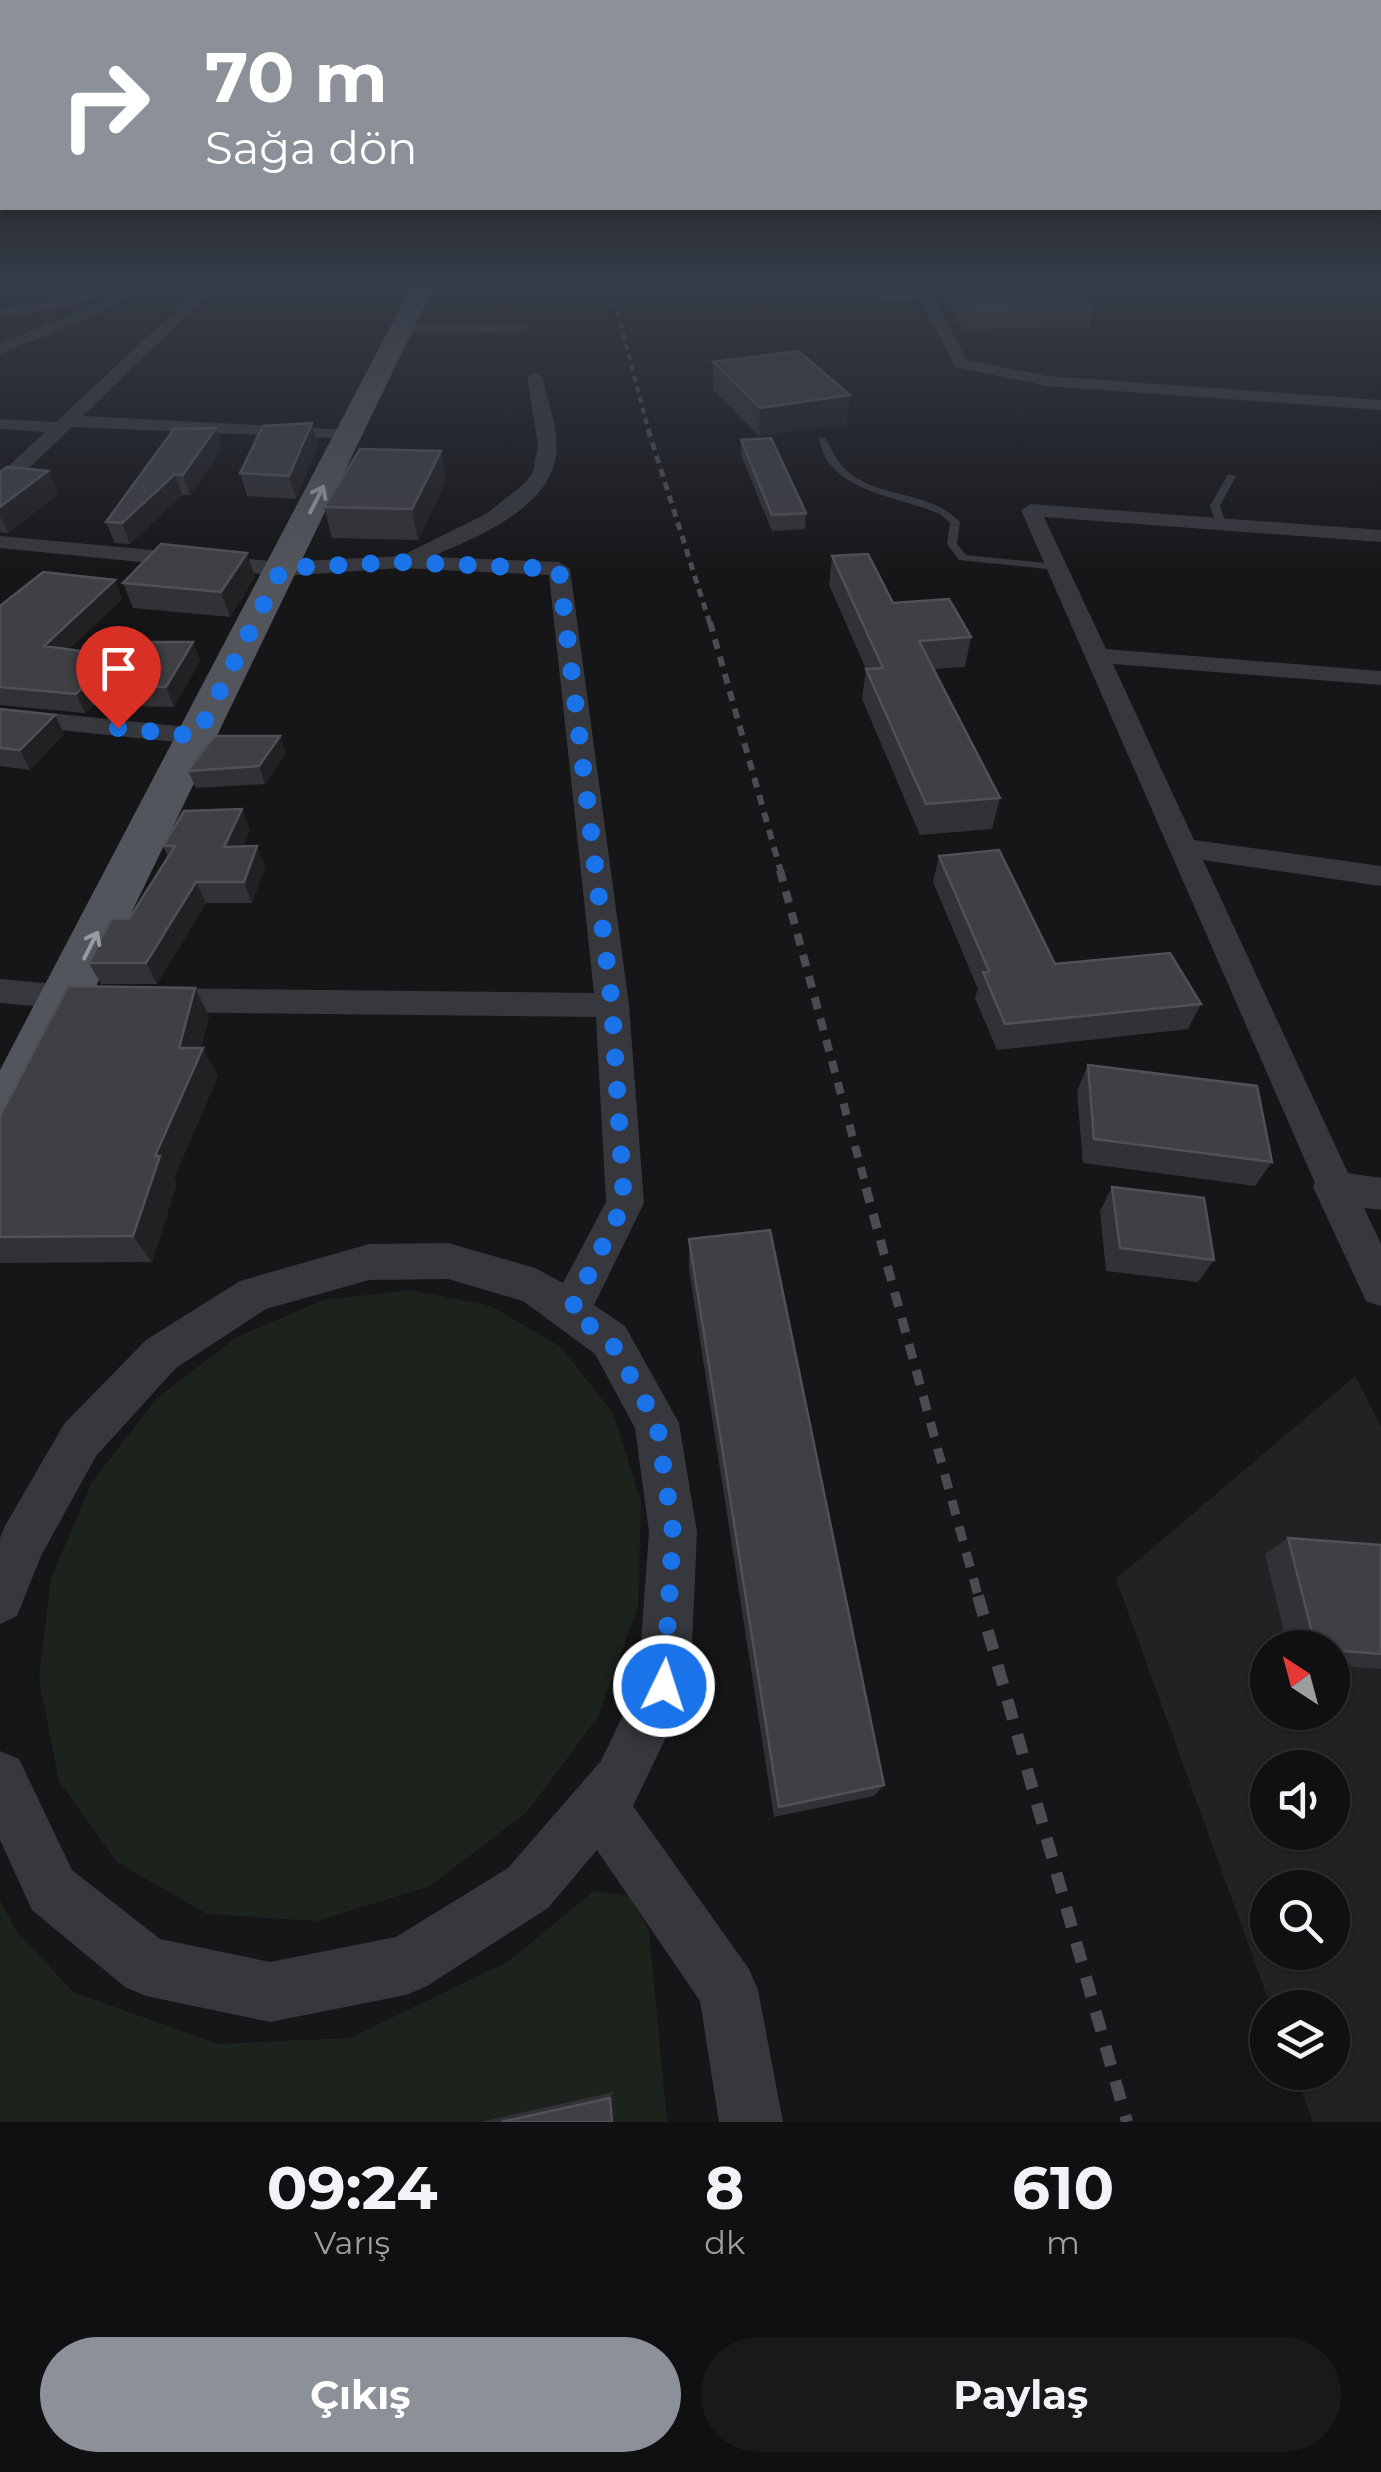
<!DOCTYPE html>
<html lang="tr">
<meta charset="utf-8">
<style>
:root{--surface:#101012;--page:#19191b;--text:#f1f3f6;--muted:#9c9d9f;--line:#303032;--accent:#8c9099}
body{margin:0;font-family:Montserrat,sans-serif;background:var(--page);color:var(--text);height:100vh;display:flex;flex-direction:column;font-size:38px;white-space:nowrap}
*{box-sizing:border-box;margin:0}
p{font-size:32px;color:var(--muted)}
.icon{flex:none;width:55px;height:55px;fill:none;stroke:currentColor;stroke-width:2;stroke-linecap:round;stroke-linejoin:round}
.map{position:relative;height:2122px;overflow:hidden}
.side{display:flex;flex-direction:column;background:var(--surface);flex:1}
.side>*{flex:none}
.banner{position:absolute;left:0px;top:0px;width:1382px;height:210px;box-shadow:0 2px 8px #0004,0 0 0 2px var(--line);background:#8c9099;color:#fff;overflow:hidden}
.needle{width:65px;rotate:324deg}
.controls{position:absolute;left:1250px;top:1630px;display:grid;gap:20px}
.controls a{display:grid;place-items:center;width:100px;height:100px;border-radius:50%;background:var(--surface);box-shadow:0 2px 8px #0004,0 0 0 2px var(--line);font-size:50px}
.pin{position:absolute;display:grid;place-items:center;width:85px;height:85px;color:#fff;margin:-102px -42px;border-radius:50% 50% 50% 0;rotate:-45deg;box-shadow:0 0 10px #0007}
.pin .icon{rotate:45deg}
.me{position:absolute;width:110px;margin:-55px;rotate:4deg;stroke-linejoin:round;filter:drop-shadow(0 0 8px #0008)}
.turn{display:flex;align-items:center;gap:35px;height:210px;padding:0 40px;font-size:45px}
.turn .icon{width:130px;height:130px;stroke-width:2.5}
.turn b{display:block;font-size:70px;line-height:85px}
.eta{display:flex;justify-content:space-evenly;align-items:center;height:170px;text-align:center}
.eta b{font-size:60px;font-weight:700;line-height:70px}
.action{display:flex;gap:20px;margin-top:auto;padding:20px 40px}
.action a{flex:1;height:115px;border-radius:60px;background:var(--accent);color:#fff;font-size:40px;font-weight:700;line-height:115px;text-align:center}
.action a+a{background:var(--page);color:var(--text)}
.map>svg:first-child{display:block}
.built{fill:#222225;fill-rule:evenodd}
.green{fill:#1c231d}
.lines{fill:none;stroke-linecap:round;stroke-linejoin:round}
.lane{fill:#37383d;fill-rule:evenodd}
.street{fill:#37383d;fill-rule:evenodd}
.primary{fill:#53555c;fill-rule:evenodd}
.rail-far5{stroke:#4a4c52;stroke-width:4;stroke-dasharray:6 5;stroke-linecap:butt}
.rail-far4{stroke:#4a4c52;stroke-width:5;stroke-dasharray:8 6;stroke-linecap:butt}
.rail-far3{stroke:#4a4c52;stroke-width:6;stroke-dasharray:10 8;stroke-linecap:butt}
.rail-far2{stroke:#4a4c52;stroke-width:8;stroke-dasharray:12 10;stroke-linecap:butt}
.rail-far1{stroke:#4a4c52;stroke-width:9;stroke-dasharray:15 12;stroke-linecap:butt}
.rail{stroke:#4a4c52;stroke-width:12;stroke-dasharray:20 16;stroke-linecap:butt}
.wall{fill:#323236}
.shaded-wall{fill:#212124}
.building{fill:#3f3f44;stroke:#4f5156;stroke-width:2.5}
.oneway{stroke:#979ba6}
.route{stroke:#1a73e8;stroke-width:18;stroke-dasharray:0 32.4}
</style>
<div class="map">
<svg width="1381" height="2122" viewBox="0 0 1381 2122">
<rect width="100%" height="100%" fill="#161618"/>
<path class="built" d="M1355,1376l26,51v695h-68l-18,-49 37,-1v-64l-61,-1 -155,-428zM1268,1648h64v64h-64zM1268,1768h64v64h-64zM1268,1888h64v64h-64z"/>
<path class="green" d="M410,1290l81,16 70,41 52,66 28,88 -3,105 -40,111 -71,95 -97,74 -113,35 -110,-7 -90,-52 -58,-81 -20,-101 12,-102 41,-96 65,-84 80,-61 86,-37z
M594,1891l35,5 20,35 18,191h-667v-222l15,29 58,63 145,52 132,-6 159,-77z"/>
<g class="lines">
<path class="lane" d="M819,438h6c7,12 12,24 22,33 32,28 83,19 113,51l-3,22 9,11 91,9 5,3 -5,3 -98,-10 -12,-16 3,-21 -10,-9c-41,-18 -113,-22 -121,-76z
M1228,474l8,2 -16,30 6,18 -5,3 -5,-3 -6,-18z"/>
<path class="street" d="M155,280h27l-43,12 -43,23 -96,39v-11l86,-34 43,-23z
M208,280h15l-140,136 267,14 6,1v8l-284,-12 -65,62 -7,2v-17l45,-42 -45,-3v-10l56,3z
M910,280h14l43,80 80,16 334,24v10l-334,-24 -92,-19z
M88,293l5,1v6l-93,19v-10z
M402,323h119l8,5 -8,5 -124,-2v-6z
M535,372l8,5c4,25 16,53 13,78 -7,55 -82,83 -125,102l128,5 11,7 59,436 15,198 -50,102 31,21 54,97 18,109 -7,155 -57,119 116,163 9,21 25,132h-64l-19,-121 -103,-151 -49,58 -121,78 -21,9 -136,27 -124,-26 -21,-9 -93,-77 -32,-70v-89l19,8 53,111 88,69 110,23 126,-25 112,-69 93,-107 37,-77 11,-152 -14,-104 -40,-74 -72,-53 -75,-22 -79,1 -103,29 -90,59 -80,88 -55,100 -24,60 -17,8v-86l5,-12 59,-102 82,-84 94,-59 129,-37 79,-1 87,25 28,15 43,-81 -10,-185 -442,-5 -12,-3 -5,-9 5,-9 12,-3 440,5 -45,-418 -149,-7 -118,8 -282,-28v-12l282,26 119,-6 85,-42 38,-30 9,-12 5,-27 -11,-68z
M1031,504l350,26v12l-337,-25 62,132 275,22v14l-268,-21 81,176 187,26v20l-178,-26 145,313 33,5v32l-17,-2 17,36v62l-15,-5 -53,-114 2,-4 -294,-673z
M0,708l197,20 13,8 -13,8 -197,-20z
M0,979l87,8 12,3 5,9 -5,9 -12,3 -87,-8z"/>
<path class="primary" d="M415,280h22l-408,845 -9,16 -20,7v-78z"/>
<path class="rail-far5" d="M609,280l40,152"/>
<path class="rail-far4" d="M648,429l62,195"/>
<path class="rail-far3" d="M710,622l71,250"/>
<path class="rail-far2" d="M780,870l87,320"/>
<path class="rail-far1" d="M866,1188l113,411"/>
<path class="rail" d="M978,1596l149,526"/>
</g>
<path class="wall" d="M872,280h45l3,5 -3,17h-36z
M927,280h157l7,8 -3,15 5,6 -4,18 -126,2z
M713,362l134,62 -88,12 -46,-46z
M312,423l6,22 -22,54 -49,-3 -7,-23z
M174,429l48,19 -32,47h-8l-52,49 -15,-1 -9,-21z
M741,440l65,73 -1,16 -33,2 -31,-76z
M441,451l5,30 -28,59 -86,-2 -8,-31z
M48,471l10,23 -50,39 -8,-1v-60z
M832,556l61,47 78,34 -6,30 -31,2 66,129 -8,31 -72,6 -58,-136 4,-30 -37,-84z
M255,577l-25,40 -97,-9 -10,-25z
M115,580l7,19 -53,50 63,9 61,-16 7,19 -26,46 -81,-2 -8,8 -85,-8v-99z
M0,709l55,6 9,19 -34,36 -30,-4z
M286,753l-21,31 -69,4 -8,-17z
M242,809l8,21 -7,16h14l8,21 -13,36h-46l-49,81h-56l-12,-21 40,-44 39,-62 -5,-11z
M939,856l116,108 146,40 -13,25 -191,21 -22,-52 3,-9 -45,-107z
M195,988l14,28 -8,32 17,28 -44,102 3,5 -25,79 -152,1v-147z
M1088,1065l184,97 -17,24 -172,-23 -6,-72z
M1112,1187l102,73 -16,22 -92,-11 -6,-60z
M689,1239l195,546 -10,11 -100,21 -85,-548z
M1288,1538l93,7v124l-49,-4v-17h-44l-23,-94z
M614,2092l2,30h-133l2,-1z"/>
<path class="shaded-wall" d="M850,395l-3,29 -88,12 1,-28z
M312,423l6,22 -22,54 -7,-23z
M216,428l6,20 -32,47 -7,-20z
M441,451l5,30 -28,59 -6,-31z
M48,471l10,23 -50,39 -8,-17v-9z
M175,474l7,21 -52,49 -8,-21z
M247,553l8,24 -25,40 -9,-25z
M115,580l7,19 -69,66 -9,-19z
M193,642l7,19 -26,46 -8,-20z
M84,686l9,19 -8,8 -9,-19z
M55,715l9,19 -34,36 -10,-20z
M280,736l6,17 -21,31 -6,-18z
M242,809l8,21 -17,38 -9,-21z
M257,846l8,21 -13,36 -8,-21z
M196,882l10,21 -49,81 -11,-21z
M195,988l14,28 -10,41 4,-9 15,28 -44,102 3,5 -25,79 -19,-26 22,-80z
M614,2092l2,30h-4l-2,-24z"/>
<path class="building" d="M881,280h36l3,5h-37z
M942,280h142l7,8h-17l19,21 -127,2z
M798,351l52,44 -90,13 -47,-46z
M312,423l-23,53 -49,-3 23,-47z
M216,428l-33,47 -8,-1 -53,49 -16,-1 68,-93z
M771,438l35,75 -34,2 -31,-75z
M360,449l81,2 -29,58 -88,-2z
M7,467l41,4 -48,36v-35z
M161,544l86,9 -26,39 -98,-9z
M868,554l25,49 56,-4 22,38 -52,4 81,157 -74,6 -60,-135 17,-1 -51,-112z
M43,572l72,8 -71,66 88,12 11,-16h50l-27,45 -82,-1 -8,8 -76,-7v-81z
M0,709l55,6 -35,35 -20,-2z
M214,736h66l-21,30 -71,5z
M242,809l-18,38 33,-1 -13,36h-48l-50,81h-57l22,-44h18l46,-73h-12l21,-35z
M999,850l56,114 115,-11 31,51 -196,20 -22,-52 6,-1 -50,-115z
M68,986l127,2 -16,60h24l-48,108h5l-27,80 -133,1v-121z
M1088,1065l169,21 15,76 -178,-23z
M1112,1187l92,11 10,62 -94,-12z
M770,1230l114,555 -105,22 -90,-568z
M1288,1538l93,7v109l-49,-4v-2h-16z
M610,2098l2,24h-111z"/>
<defs><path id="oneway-shaft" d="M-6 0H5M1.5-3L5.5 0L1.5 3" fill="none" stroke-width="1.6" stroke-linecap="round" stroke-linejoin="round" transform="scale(2.5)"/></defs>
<g class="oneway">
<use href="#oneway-shaft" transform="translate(317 499) rotate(-63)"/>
<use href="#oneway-shaft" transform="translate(91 945) rotate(-63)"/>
</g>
<linearGradient id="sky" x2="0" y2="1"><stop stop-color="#0c0c0d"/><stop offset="0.49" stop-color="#363c48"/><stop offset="1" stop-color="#363c48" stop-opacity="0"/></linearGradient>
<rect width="1381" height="577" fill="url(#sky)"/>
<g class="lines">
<path class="route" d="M118,728l79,8 85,-168 118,-6 159,7 53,436 12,198 -54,109 40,28 47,83 16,109 -9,154"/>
</g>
</svg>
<div class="controls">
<a><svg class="needle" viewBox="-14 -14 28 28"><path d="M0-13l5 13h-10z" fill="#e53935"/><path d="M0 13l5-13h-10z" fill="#9c9d9f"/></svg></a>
<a><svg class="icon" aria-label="sound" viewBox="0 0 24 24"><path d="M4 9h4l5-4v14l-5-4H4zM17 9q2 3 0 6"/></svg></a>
<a><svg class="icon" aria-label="search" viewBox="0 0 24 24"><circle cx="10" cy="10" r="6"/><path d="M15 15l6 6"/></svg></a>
<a><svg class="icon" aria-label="layers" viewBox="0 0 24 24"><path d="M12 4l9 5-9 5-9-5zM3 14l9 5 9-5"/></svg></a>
</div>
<div class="pin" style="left:118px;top:728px;background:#d93025"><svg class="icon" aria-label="arrive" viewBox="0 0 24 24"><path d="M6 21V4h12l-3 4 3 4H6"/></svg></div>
<svg class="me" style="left:664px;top:1686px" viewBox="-20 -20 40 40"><circle r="17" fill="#1a73e8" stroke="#fff" stroke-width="3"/><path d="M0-11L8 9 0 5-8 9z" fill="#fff"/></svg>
<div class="banner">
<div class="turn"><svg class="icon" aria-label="right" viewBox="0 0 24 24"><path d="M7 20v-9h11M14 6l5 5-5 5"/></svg><div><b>70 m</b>Sağa dön</div></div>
</div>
</div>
<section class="side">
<div class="eta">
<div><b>09:24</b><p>Varış</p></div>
<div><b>8</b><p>dk</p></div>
<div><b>610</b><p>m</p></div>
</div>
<div class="action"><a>Çıkış</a><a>Paylaş</a></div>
</section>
